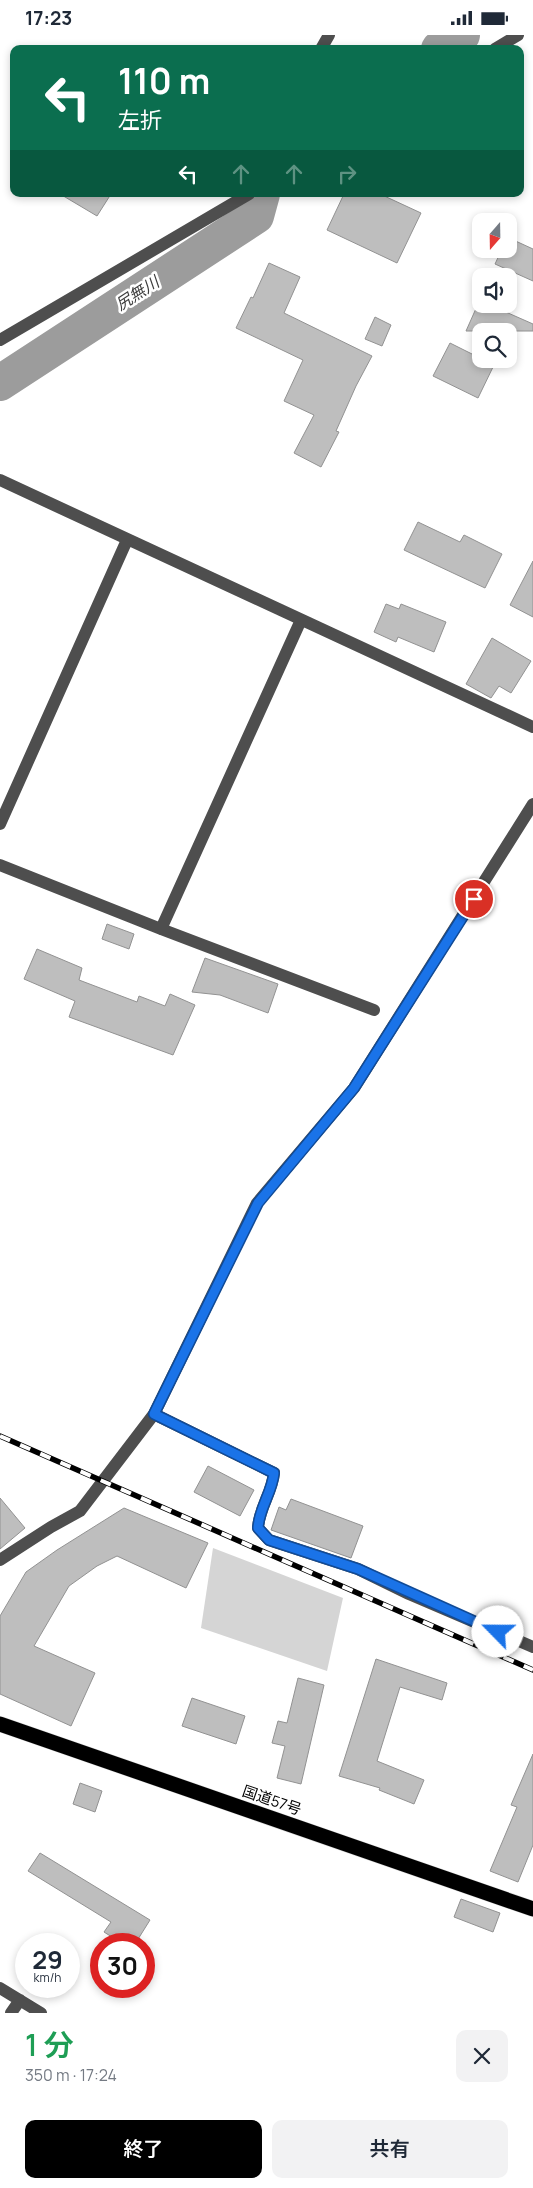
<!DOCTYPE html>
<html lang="ja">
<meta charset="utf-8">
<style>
:root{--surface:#fff;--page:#f2f2f3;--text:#1f2937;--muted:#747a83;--accent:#000}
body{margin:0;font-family:Manrope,"Noto Sans JP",sans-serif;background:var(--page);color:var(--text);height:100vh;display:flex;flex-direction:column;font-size:19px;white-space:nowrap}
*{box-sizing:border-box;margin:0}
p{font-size:16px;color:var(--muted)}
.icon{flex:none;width:28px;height:28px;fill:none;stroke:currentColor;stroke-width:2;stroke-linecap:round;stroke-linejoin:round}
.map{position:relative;height:1978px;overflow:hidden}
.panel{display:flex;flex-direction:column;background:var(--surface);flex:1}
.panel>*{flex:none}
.hud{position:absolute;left:10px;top:10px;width:514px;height:152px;border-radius:10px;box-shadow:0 2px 8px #0003;background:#0b6e4f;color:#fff;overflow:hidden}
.needle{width:32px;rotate:200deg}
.controls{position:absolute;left:472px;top:178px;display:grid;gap:10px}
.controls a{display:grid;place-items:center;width:45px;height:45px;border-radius:10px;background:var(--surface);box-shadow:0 2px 8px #0003;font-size:25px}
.speed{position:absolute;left:15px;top:1898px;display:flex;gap:10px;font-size:25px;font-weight:700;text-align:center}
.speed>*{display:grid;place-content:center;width:65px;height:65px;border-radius:50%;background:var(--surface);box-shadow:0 2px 8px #0003;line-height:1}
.speed small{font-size:12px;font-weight:400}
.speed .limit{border:8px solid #d22;background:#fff;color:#111}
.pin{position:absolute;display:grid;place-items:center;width:42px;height:42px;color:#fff;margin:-21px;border:2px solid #fff;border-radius:50%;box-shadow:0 1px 5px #0007}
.me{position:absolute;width:55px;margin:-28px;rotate:293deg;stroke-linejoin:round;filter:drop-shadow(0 0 4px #0008)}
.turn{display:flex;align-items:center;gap:18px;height:105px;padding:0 25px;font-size:22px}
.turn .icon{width:65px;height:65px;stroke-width:2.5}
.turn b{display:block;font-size:35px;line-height:42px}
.lanes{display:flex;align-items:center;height:48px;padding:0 25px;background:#0003;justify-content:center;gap:25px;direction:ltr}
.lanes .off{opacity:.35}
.round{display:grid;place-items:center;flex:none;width:52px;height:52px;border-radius:10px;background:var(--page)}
.head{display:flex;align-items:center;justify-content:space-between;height:85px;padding:0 25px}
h1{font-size:30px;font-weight:600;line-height:38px;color:#1e9e55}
.cta{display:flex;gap:10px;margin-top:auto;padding:10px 25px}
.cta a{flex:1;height:58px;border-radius:10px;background:var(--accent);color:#fff;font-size:20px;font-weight:600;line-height:58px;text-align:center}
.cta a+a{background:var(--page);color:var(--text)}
.status{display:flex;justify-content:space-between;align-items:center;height:35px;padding:0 25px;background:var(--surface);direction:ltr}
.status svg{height:14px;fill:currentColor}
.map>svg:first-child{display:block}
.green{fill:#d5d5d5}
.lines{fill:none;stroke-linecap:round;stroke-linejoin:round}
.river{stroke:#9c9c9c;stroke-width:36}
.building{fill:#bebebe;stroke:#929292}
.highway-casing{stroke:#dbdbdb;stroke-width:16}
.minor{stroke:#4e4e4e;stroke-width:12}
.highway{stroke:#000;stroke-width:15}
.rail-casing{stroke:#000;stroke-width:5.5}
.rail{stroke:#fff;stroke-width:4;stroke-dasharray:11;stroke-linecap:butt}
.route-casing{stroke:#114b97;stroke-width:12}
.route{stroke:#1a73e8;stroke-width:9}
.labels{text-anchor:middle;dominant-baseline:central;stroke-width:5;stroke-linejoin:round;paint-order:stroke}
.street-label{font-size:15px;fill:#000;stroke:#fff}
.water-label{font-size:16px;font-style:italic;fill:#3d3d3d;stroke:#fff}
</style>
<div class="status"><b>17:23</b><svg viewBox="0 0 49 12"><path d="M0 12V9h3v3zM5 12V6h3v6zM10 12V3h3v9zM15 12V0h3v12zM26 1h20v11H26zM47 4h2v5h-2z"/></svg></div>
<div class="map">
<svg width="533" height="1978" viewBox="0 0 533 1978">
<rect width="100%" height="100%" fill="#fff"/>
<path class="green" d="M213,1513l130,50 -16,73 -126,-43z"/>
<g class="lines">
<path class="river" d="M439,14l23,-14
M0,348l256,-167 6,-22"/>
</g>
<path class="building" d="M60,159h51l-14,22z
M344,159h36l41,19 -24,50 -70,-33z
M509,203l24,11v32l-38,-17 7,-15h7z
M269,228l31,14 -16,36 88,43 -16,30 -20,45 3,1 -18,35 -27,-14 20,-38 -30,-14 19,-41 -67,-32 15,-31 2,1z
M478,269h23l-2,5 34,15v7h-67z
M375,282l16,8 -9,21 -17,-7z
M450,308l44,22 -16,33 -45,-22z
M418,487l42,20 4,-7 38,19 -17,34 -81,-38z
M533,526v56l-23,-12z
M386,569l13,5 2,-5 45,18 -12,30 -36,-15 -2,5 -22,-10z
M492,603l39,23 -20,32 -12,-7 -8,12 -25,-14z
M107,889l27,10 -5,15 -27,-10z
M37,914l45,19 -3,12 58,22 2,-6 26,10 5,-12 25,11 -22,50 -104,-38 6,-16 -51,-22z
M205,923l73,26 -10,29 -48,-18 -28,-3z
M208,1431l46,24 -14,26 -46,-24z
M0,1463l25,30 -25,21z
M291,1464l72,27 -12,32 -80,-28 8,-23 7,3z
M124,1473l84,35 -22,45 -69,-32 -20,10 -28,20 -35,60 61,27 -24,53 -71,-32v-78l26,-44 31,-22z
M376,1624l71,24 -5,17 -42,-13 -23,74 47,19 -10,24 -35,-14 1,-2 -41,-12z
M298,1643l26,7 -23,99 -24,-6 8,-32 -13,-3 6,-22 9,2z
M192,1663l53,18 -9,28 -54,-18z
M533,1719v91l-15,37 -28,-11 27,-64 -6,-2z
M80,1748l22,8 -7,21 -22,-8z
M40,1818l110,67 -15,24h-12l-19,-12 7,-10 -83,-51z
M461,1864l39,14 -7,19 -39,-15z"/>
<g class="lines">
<g class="highway-casing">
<path id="highway" d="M0,1689l533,185"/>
</g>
<path class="minor" d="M321,14l8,-14
M495,14l23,-14
M0,305l249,-146
M0,445l533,247
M0,789l127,-284
M0,830l161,64 213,81
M161,894l140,-309
M154,1379l120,59c-2,20 -15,35 -16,55l11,12 89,29 51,25 124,53
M0,1525l51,-33 29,-16 74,-97 103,-211 97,-115 179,-284
M0,1953l41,25
M11,1978l9,-13"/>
<use href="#highway" class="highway"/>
<g class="rail-casing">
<path id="rail" d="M0,1401l533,234"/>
</g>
<use href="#rail" class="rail"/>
</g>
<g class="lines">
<g class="route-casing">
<path id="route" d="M474,864l-120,189 -96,115 -104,211 120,59c-2,20 -15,35 -16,55l11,12 89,29 140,63"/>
</g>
<use href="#route" class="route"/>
</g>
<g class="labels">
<g class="street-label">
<text transform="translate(272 1765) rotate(19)">国道57号</text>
</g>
<g class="water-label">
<text transform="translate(137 258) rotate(-33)">尻無川</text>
</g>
</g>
</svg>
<div class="controls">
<a><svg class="needle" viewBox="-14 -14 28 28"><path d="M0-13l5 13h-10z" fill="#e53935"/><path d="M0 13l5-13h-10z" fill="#747a83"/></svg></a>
<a><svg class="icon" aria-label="sound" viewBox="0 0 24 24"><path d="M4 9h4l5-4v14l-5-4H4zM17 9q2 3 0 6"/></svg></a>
<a><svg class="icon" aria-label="search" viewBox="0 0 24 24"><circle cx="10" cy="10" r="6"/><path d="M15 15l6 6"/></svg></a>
</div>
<div class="speed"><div>29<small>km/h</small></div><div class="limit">30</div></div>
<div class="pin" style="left:474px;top:864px;background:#d93025"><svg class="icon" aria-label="arrive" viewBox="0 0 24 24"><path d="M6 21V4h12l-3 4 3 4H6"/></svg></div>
<svg class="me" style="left:498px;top:1597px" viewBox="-20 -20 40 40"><circle r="19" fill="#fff"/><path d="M0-13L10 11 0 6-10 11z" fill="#1a73e8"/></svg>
<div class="hud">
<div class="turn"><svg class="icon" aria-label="left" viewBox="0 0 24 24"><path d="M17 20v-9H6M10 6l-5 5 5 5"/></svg><div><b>110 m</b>左折</div></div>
<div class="lanes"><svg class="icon" aria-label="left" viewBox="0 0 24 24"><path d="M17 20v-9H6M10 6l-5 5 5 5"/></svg><svg class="icon off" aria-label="ahead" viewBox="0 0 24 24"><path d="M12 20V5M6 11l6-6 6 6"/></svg><svg class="icon off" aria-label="ahead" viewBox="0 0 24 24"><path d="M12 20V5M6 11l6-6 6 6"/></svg><svg class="icon off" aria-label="right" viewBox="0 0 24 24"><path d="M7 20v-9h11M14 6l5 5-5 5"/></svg></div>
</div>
</div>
<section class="panel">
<div class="head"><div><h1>1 分</h1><p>350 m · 17:24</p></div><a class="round"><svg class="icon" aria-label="close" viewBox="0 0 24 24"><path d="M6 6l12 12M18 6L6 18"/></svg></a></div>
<div class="cta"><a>終了</a><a>共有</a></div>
</section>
